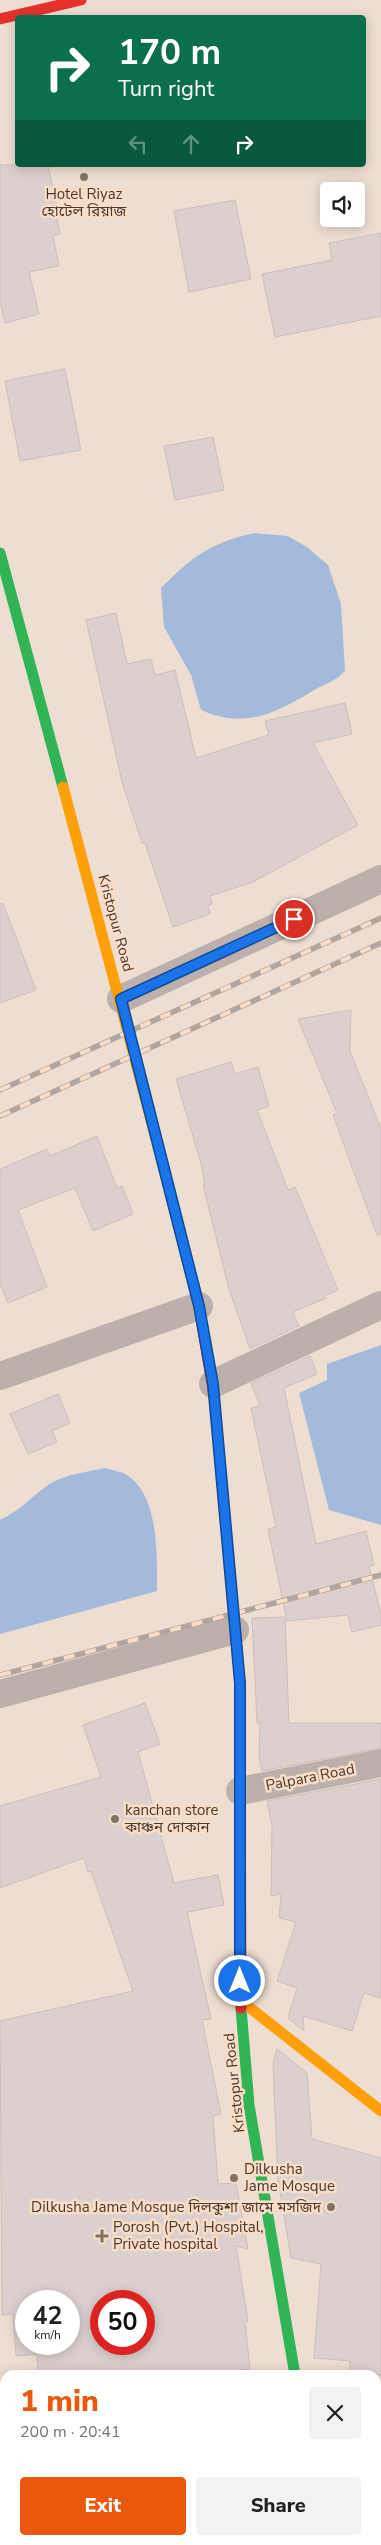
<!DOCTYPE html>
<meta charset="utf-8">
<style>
:root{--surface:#fff;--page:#f2f2f2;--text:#202124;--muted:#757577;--accent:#ea580c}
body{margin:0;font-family:"Nunito Sans","Noto Sans Bengali",sans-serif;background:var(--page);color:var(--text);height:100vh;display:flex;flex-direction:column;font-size:19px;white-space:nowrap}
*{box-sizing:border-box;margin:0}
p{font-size:16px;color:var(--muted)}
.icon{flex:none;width:28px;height:28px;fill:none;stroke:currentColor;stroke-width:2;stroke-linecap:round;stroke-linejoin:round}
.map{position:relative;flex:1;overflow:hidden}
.details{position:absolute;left:0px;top:2370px;width:381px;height:175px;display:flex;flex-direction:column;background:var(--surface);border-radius:15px 15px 0 0;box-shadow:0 2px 12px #0003}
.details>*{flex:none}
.banner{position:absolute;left:15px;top:15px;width:351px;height:152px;border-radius:5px;box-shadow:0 2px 12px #0003;background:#0b6e4f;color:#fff;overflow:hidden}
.controls{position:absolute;left:320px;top:182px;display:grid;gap:10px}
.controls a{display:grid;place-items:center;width:45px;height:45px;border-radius:5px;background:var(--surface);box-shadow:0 2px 12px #0003;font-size:25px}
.speed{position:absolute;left:15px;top:2290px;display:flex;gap:10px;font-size:25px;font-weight:700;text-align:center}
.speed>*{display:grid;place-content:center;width:65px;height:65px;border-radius:50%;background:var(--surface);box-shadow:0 2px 12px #0003;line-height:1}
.speed small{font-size:12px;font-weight:400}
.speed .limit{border:8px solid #d22;background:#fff;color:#111}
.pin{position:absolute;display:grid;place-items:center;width:42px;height:42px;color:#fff;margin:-21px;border:2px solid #fff;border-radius:50%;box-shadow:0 1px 5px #0007}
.me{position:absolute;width:55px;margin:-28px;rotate:0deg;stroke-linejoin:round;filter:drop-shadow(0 0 4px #0008)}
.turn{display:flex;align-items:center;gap:18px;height:105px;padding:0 20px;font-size:22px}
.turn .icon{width:65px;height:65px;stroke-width:2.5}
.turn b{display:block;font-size:35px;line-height:42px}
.lanes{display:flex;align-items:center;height:48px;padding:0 20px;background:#0003;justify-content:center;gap:25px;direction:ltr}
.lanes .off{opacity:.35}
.round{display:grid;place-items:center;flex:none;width:52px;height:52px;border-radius:5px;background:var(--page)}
.overview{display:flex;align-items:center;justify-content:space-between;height:85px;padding:0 20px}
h1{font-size:30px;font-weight:800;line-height:38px;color:var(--accent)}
.cta{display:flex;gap:10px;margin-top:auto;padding:10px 20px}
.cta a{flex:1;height:58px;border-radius:5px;background:var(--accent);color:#fff;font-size:20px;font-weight:800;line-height:58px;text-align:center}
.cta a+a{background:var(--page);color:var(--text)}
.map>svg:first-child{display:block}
.water{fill:#a4bada}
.building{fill:#dcd0cf;stroke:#cbbfbe;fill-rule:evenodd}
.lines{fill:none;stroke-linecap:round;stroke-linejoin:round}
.street{stroke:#bcb0ac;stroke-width:28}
.fast{stroke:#30b455;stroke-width:11}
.slow{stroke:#ff9f0a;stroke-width:11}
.jam{stroke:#e5322d;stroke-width:11}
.rail-casing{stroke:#b0a59f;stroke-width:5.5}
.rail{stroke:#faddc4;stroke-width:4;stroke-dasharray:11;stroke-linecap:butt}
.route-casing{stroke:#114b97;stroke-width:12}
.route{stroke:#1a73e8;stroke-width:9}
.poi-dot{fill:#807469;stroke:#faddc4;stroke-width:2}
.labels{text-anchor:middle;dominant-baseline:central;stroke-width:5;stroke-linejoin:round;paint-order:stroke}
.poi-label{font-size:15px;fill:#463b31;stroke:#faddc4;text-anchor:start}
.street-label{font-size:15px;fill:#463b31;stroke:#faddc4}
</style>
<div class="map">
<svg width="381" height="2545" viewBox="0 0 381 2545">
<rect width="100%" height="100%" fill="#edded1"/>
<path class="water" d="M254,533l34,3 19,11 21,18 13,39 4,67c-7,8 -19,13 -29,18 -38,23 -70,41 -115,21l-10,-35 -27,-48 -3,-39c31,-31 49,-45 93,-55z
M381,1345v180l-52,-15 -30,-117 28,-13v-16z
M105,1468c6,2 13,3 18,5 37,18 34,84 34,118l-157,43v-114c20,-9 33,-25 51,-37 16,-9 36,-11 54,-15z"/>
<path class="building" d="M0,165h48l9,42 -2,1 5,26 -7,2 6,30 -30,6 10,42 -34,9 -5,-21z
M235,200l16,79 -62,13 -15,-81z
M381,233v83l-106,21 -13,-63 70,-14 -3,-17z
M65,369l16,81 -61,11 -15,-80z
M213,437l11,53 -49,10 -11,-54z
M116,613l11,51 24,-5 4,16 20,-5 21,88 73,-23 -4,-14 80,-18 7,31 -39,9 45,82 -105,57 -43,14 2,8 -4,2 2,8 -37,13 -28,-84h-3l-20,-61 -36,-162z
M3,903l33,87 -36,13v-99z
M351,1010l-1,41 31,78v105l-4,1 -44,-120 4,-2 -39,-94z
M231,1062l4,12 23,-7 11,39 -12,4 31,80 7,-3 43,103 -14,6 2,2 -33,14 6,14 -49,23 -21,-60 -26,-104h2l-4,-22 -25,-84z
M97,1136l20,52 5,-2 11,28 -40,17 -18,-43 -57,22 29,77 -39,16 -8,-19v-115l47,-20 3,7z
M310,1356l7,18 -33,14 32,156 50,-13 8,34 -5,1 12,49v10l-29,7 -4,-17 -61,6 -19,-92 8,-2 -25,-119 9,-2 -9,-23z
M58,1394l12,29 -18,8 5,11 -29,12 -18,-40z
M285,1617l4,106h92v25l-119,23 -3,-15 1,-33h-3l-5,-105z
M145,1703l15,41 -22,8 36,131 44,-8 6,30 -37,7 24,107 -9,1 19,94 -8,2 5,68 18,-1 12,66 -12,-3 12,75 -3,1 5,47 -51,6h-161l-1,-21 -21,2 -3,-42 -11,1 -2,-294 133,-30 -42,-120 -3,1 -4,-14 -84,30v-82l101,-29 -18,-52zM26,2301h43v43h-43zM101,2301h43v43h-43z
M381,1779v219l-17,-5 -12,38 -49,-15 1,15 -16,-13 9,-30 -20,-7 19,-59 -17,-4 2,-24 -10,2 1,-71 -5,-24z
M277,2049l30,24 5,66 69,19v217h-31v-14l-36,-3 7,-94 -30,-6 -13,-78 -5,-116z"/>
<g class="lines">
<path class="street" d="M121,999l260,-120
M0,1376l199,-70
M213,1384l168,-79
M0,1694l235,-64
M240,1791l141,-28"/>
<path class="fast" d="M0,553l63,234
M241,2008l8,97 46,270"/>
<path class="slow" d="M63,787l105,397
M214,1396l18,198
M240,2000l141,111
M323,2540l1,5"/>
<path class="jam" d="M0,19l81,-19
M168,1184l31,122 15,90
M232,1594l8,89 1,325"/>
<g class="rail-casing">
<path id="rail" d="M0,1090l381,-172
M0,1116l381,-173
M0,1675l381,-100"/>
</g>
<use href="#rail" class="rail"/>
</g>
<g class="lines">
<g class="route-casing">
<path id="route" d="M240,1981v-298l-27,-299 -14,-78 -78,-307 173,-80"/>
</g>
<use href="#route" class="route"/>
</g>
<g class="poi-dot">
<circle cx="84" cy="177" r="5"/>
<circle cx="115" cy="1819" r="5"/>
<circle cx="234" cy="2178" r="5"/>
<circle cx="331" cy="2207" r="5"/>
<path d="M99.5 2228.5h5v5h5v5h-5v5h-5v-5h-5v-5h5z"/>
</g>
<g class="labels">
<g class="poi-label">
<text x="84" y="194" text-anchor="middle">Hotel Riyaz<tspan x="84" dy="17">হোটেল রিয়াজ</tspan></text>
<text x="125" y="1810">kanchan store<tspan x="125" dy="17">কাঞ্চন দোকান</tspan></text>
<text x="244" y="2169">Dilkusha<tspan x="244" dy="17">Jame Mosque</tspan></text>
<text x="321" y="2207" text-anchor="end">Dilkusha Jame Mosque দিলকুশা জামে মসজিদ</text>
<text x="113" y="2227">Porosh (Pvt.) Hospital,<tspan x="113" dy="17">Private hospital</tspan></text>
</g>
<g class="street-label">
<text transform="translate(116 923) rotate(75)">Kristopur Road</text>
<text transform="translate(310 1777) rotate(-11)">Palpara Road</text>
<text transform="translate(234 2083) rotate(-96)">Kristopur Road</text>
</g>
</g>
</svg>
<div class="controls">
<a><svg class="icon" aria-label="sound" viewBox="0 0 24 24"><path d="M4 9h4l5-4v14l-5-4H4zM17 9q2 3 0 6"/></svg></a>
</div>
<div class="speed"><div>42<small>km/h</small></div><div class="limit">50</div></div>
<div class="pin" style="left:294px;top:919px;background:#d93025"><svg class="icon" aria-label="arrive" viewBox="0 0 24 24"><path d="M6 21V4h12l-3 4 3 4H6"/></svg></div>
<svg class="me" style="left:240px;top:1981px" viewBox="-20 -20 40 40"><circle r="17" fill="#1a73e8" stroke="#fff" stroke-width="3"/><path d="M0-11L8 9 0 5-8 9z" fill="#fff"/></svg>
<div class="banner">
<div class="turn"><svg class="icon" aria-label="right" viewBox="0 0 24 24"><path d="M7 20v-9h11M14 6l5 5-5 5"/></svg><div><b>170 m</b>Turn right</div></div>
<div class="lanes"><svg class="icon off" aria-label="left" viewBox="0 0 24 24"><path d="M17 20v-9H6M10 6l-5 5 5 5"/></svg><svg class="icon off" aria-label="ahead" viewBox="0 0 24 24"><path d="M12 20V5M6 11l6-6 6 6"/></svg><svg class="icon" aria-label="right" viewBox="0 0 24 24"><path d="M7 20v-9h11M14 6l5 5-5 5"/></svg></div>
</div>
<section class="details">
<div class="overview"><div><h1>1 min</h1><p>200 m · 20:41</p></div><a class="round"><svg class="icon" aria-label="close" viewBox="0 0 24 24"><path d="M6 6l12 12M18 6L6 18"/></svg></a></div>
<div class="cta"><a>Exit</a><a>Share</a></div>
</section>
</div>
